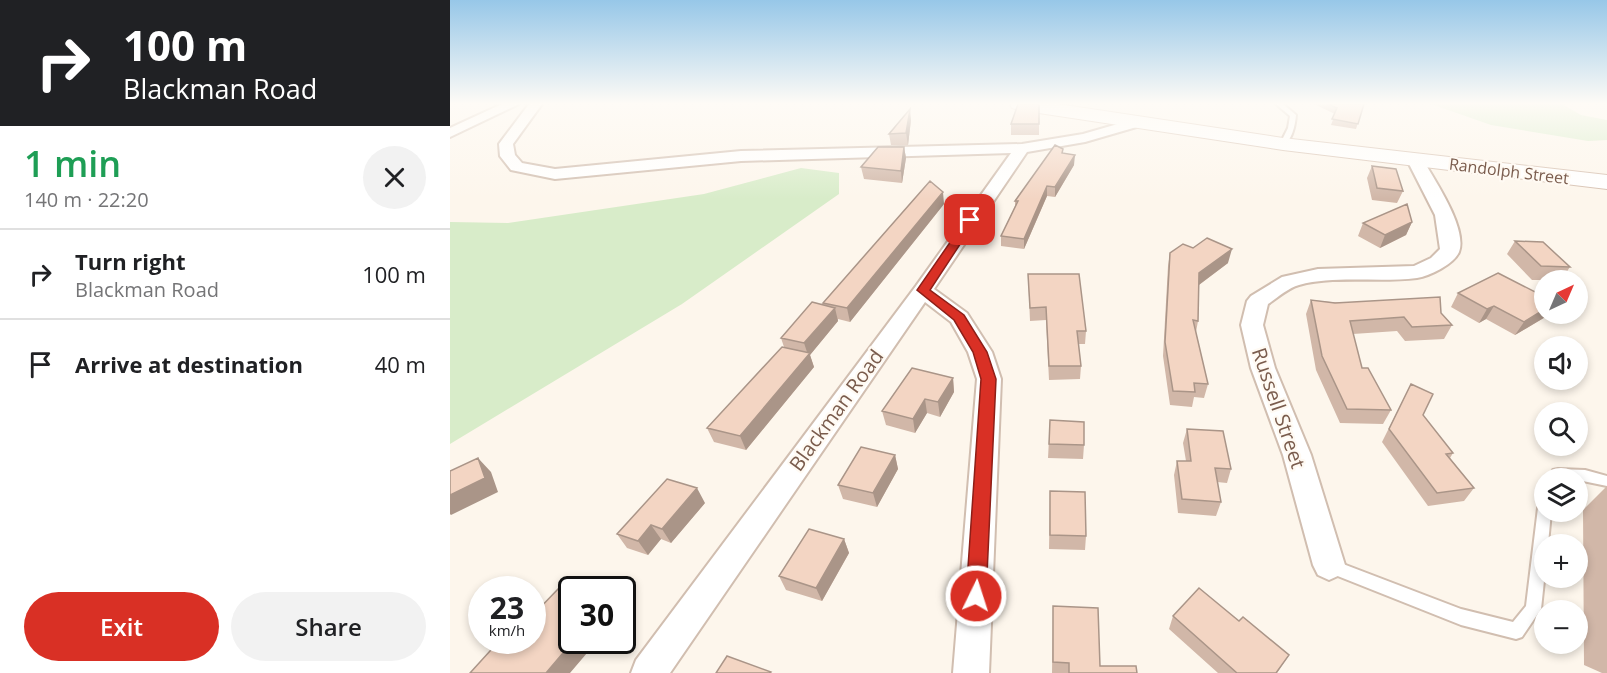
<!DOCTYPE html>
<meta charset="utf-8">
<style>
:root{--surface:#fff;--page:#f2f2f2;--text:#202124;--muted:#757577;--line:#e0e0e0;--accent:#d93025}
body{margin:0;font-family:"Open Sans",sans-serif;background:var(--page);color:var(--text);height:100vh;display:flex;flex-direction:column;font-size:22px;white-space:nowrap}
*{box-sizing:border-box;margin:0}
p{font-size:20px;color:var(--muted)}
.icon{flex:none;width:33px;height:33px;fill:none;stroke:currentColor;stroke-width:2;stroke-linecap:round;stroke-linejoin:round}
.map{position:relative;flex:1;overflow:hidden}
.drawer{display:flex;flex-direction:column;background:var(--surface);width:450px}
.drawer>*{flex:none}
.guide{background:#202124;color:#fff;overflow:hidden}
.needle{width:39px;rotate:44deg}
.tools{position:absolute;left:1084px;top:270px;display:grid;gap:12px}
.tools a{display:grid;place-items:center;width:54px;height:54px;border-radius:50%;background:var(--surface);box-shadow:0 3px 9px #0003;font-size:30px}
.speed{position:absolute;left:18px;top:576px;display:flex;gap:12px;font-size:30px;font-weight:700;text-align:center}
.speed>*{display:grid;place-content:center;width:78px;height:78px;border-radius:50%;background:var(--surface);box-shadow:0 3px 9px #0003;line-height:1}
.speed small{font-size:15px;font-weight:400}
.speed .limit{border:3px solid #111;border-radius:9px;background:#fff;color:#111}
.pin{position:absolute;display:grid;place-items:center;width:51px;height:51px;color:#fff;margin:-26px;border-radius:12px;box-shadow:0 3px 9px #0006}
.me{position:absolute;width:66px;margin:-33px;rotate:4deg;stroke-linejoin:round;filter:drop-shadow(0 0 4px #0008)}
.turn{display:flex;align-items:center;gap:21px;height:126px;padding:0 24px;font-size:27px}
.turn .icon{width:78px;height:78px;stroke-width:2.5}
.turn b{display:block;font-size:42px;line-height:51px}
.round{display:grid;place-items:center;flex:none;width:63px;height:63px;border-radius:32px;background:var(--page)}
.head{display:flex;align-items:center;justify-content:space-between;height:102px;padding:0 24px}
h1{font-size:36px;font-weight:600;line-height:45px;color:#1e9e55}
.cta{display:flex;gap:12px;margin-top:auto;padding:12px 24px}
.cta a{flex:1;height:69px;border-radius:36px;background:var(--accent);color:#fff;font-size:24px;font-weight:600;line-height:69px;text-align:center}
.cta a+a{background:var(--page);color:var(--text)}
ul{padding:0;list-style:none}
li{display:flex;align-items:center;gap:18px;height:90px;padding:0 24px;border-top:2px solid var(--line)}
li div{flex:1}
li b{display:block;font-size:22px}
li em{font-style:normal}
main{display:flex;flex:1;min-height:0}
.map>svg:first-child{display:block}
.green{fill:#d8ecc9}
.lines{fill:none;stroke-linecap:round;stroke-linejoin:round}
.lane-casing{stroke:#d1beb0;stroke-width:4}
.street-casing{stroke:#d1beb0;stroke-width:4}
.secondary-casing{stroke:#d6c0b0;stroke-width:2}
.lane{fill:#fff;fill-rule:evenodd}
.street{fill:#fff;fill-rule:evenodd}
.secondary{fill:#fff;fill-rule:evenodd}
.wall{fill:#d1b7a8}
.shaded-wall{fill:#aa9588}
.building{fill:#f3d5c3;stroke:#aa9588;stroke-width:1.5}
.route{fill:#d93025;stroke:#8d1f18;stroke-width:1.5}
.labels{text-anchor:middle;dominant-baseline:central;stroke-width:4.5;stroke-linejoin:round;paint-order:stroke}
.far-street-label{font-size:16px;fill:#7a5c4d;stroke:#fffaf3}
.street-label{font-size:20px;fill:#7a5c4d;stroke:#fffaf3}
</style>
<main>
<section class="drawer">
<div class="guide">
<div class="turn"><svg class="icon" aria-label="right" viewBox="0 0 24 24"><path d="M7 20v-9h11M14 6l5 5-5 5"/></svg><div><b>100 m</b>Blackman Road</div></div>
</div>
<div class="head"><div><h1>1 min</h1><p>140 m · 22:20</p></div><a class="round"><svg class="icon" aria-label="close" viewBox="0 0 24 24"><path d="M6 6l12 12M18 6L6 18"/></svg></a></div>
<ul>
<li><svg class="icon" aria-label="right" viewBox="0 0 24 24"><path d="M7 20v-9h11M14 6l5 5-5 5"/></svg><div><b>Turn right</b><p>Blackman Road</p></div><em>100 m</em></li>
<li><svg class="icon" aria-label="arrive" viewBox="0 0 24 24"><path d="M6 21V4h12l-3 4 3 4H6"/></svg><div><b>Arrive at destination</b></div><em>40 m</em></li>
</ul>
<div class="cta"><a>Exit</a><a>Share</a></div>
</section>
<div class="map">
<svg width="1157" height="673" viewBox="0 0 1157 673">
<rect width="100%" height="100%" fill="#fdf6ec"/>
<path class="green" d="M981,104h131l19,11 26,5v20l-19,1 -97,-16z
M351,168l38,5v21l-157,110 -232,140v-222l58,1 196,-29z"/>
<g class="lines">
<g class="lane-casing">
<path id="lane" d="M826,104h7l13,11c-1,11 -4,25 -13,31l-3,-2 8,-16 2,-12z
M1108,469l27,1 22,6v10l-29,-6v-2h-30l5,-8z
M1095,502v10h6l-3,32h-3v27l-4,38 -19,28 -6,2 -55,-14 -136,-54 -2,-5 2,-5 5,-2 131,50 52,13 13,-16 12,-98 2,-4z"/>
</g>
<g class="street-casing">
<path id="street" d="M52,104h17l-69,33v-9z
M79,104h13l-29,40 2,11 7,8 33,6 186,-18 281,-7 61,-10 52,-15 5,1 2,3 -2,3 -55,16 -58,10 -93,137 33,24 25,39 9,27 -12,294h-36l24,-294 -9,-27 -17,-30 -26,-20 -255,371h-39l5,-13 280,-374 95,-133 -270,8 -186,18 -44,-9 -11,-14 -1,-12z
M965,155l8,5c11,19 45,69 36,92 -5,12 -29,24 -42,26 -39,5 -80,-3 -118,7 -11,3 -22,13 -31,19l-5,21 12,43 36,87 34,110 -5,10 -11,5 -11,-5 -5,-10 -30,-110 -32,-87 -10,-43 6,-24 4,-5 31,-19 36,-8 96,-3 17,-8 9,-9 -5,-34 -28,-55z"/>
</g>
<g class="secondary-casing">
<path id="secondary" d="M560,104h48l225,34 324,37v14l-324,-39 -264,-40 -7,-2z"/>
</g>
<use href="#lane" class="lane"/>
<use href="#street" class="street"/>
<use href="#secondary" class="secondary"/>
</g>
<path class="wall" d="M589,104v31h-28v-11z
M864,104h50l-8,25 -25,-4 4,-11z
M461,120l-3,25h-17l-2,-11z
M454,147l2,11 -4,25 -38,-4 -3,-12z
M613,149v4l11,12 -19,32 -8,-1 -23,53 -23,-3v-10l14,-30v-5z
M922,166l31,25 -6,12 -25,-3 -5,-22z
M494,204l-94,118 -12,-3v2l-28,34 4,12 -68,83 -32,-8 -7,-14 77,-81 -3,-9 42,-33v-2z
M962,222l-6,13 -26,13 -22,-12 5,-13z
M1065,241l55,26 -9,13h-29l-25,-26z
M720,253l58,10 -29,22 -1,36 -2,11 12,52 -4,14 -10,-1 -2,10 -22,-2 -7,-49 5,-90z
M578,274l58,57 -1,13h-7l3,22 -1,13 -31,1 -3,-60 -16,1z
M1008,293l89,23 -32,19 -29,-16 -7,4 -28,-16z
M861,300l130,13 11,12 -8,14 -39,2 -8,-10 -44,3 9,34 29,42 -8,14 -43,-1 -24,-53 -10,-56z
M503,378l1,14 -14,25 -13,-4 -12,20 -29,-8 -4,-14z
M961,384l12,31 30,38 -3,5 24,30 -10,13 -36,5 -46,-64z
M600,420l34,25 -1,14 -35,-1z
M737,429l44,40 -4,14 -10,-1 4,20 -5,14 -38,-3 -4,-38 3,-14h9l-3,-18z
M445,455l3,14 -21,38 -34,-8 -5,-14z
M1157,486v187h-5l-18,-8 -1,-155z
M600,491l36,45 -1,14 -36,-1z
M255,503l-34,40 -10,-4 -13,16 -21,-7 -10,-14z
M394,539l5,14 -27,48 -36,-11 -7,-14z
M603,606l47,60 37,7h-85z
M723,616l66,5 50,34 -12,18h-59l-49,-44z"/>
<path class="shaded-wall" d="M460,109l1,11 -3,25 -2,-12z
M454,147l2,11 -4,25 -1,-12z
M625,155l-1,10 -19,32v-10z
M597,186v10l-23,53v-10z
M493,192l1,12 -94,118 -3,-14z
M962,222l-6,13 -26,13 5,-13z
M782,249l-4,14 -32,24 3,-14z
M1044,306l-8,13 -7,4 8,-14z
M385,308l3,13 -28,34 4,12 -68,83 -6,-14 68,-81 -4,-12z
M1095,309v5h4l-2,2 -32,19 9,-13z
M503,378l1,14 -14,25 -2,-15z
M475,399l2,14 -12,20 -2,-14z
M445,455l3,14 -21,38 -4,-14z
M28,458l13,14 7,20 -47,23 -1,-1v-19z
M247,488l8,15 -34,40 -9,-14z
M201,525l10,14 -13,16 -10,-14z
M394,539l5,14 -27,48 -6,-13z
M122,622v10l-5,-5z
M124,640h13l6,6 -23,27h-24z"/>
<path class="building" d="M568,104h21v20h-28z
M878,104h36l-6,20 -26,-5 5,-11z
M460,109l-4,24 -17,1z
M605,145l8,4 -1,4 13,2 -20,32 -8,-1 -23,53 -23,-3 17,-35h-3z
M428,147h26l-3,24 -40,-4z
M922,166l24,3 7,22 -26,-3z
M480,181l13,11 -96,116 -24,-5z
M957,204l5,18 -27,13 -22,-12z
M757,238l25,11 -33,24 -1,48 -5,-1 15,64 -14,-1 1,9 -22,-1 -8,-49 5,-89 13,-9 10,4z
M1065,241l28,1 27,25 -29,-1z
M1048,273l47,24v12l-21,13 -30,-16 -7,3 -29,-16z
M578,274h51l7,57h-9l4,35h-32l-3,-59 -16,1z
M990,297l1,16 11,12 -40,2 -8,-10 -54,4 12,47h6l23,42 -44,-1 -25,-53 -11,-56 24,3z
M362,302l23,6 -31,35 -23,-5z
M332,347l28,6 -70,83 -33,-8z
M462,368l41,10 -15,24 -13,-3 -12,20 -31,-8z
M961,384l22,10 -10,21 30,38 -7,1 28,34 -37,5 -48,-64z
M600,420l34,2v23l-35,-1z
M737,429l36,2 8,38 -16,-1 6,34 -39,-3 -5,-38h14z
M411,447l34,8 -22,38 -35,-8z
M28,458l7,20 -35,17v-24z
M217,479l30,9 -35,41 -11,-4 -13,16 -21,-7z
M600,491l35,1 1,44 -36,-1z
M359,529l35,10 -28,49 -37,-12z
M112,585l12,5h-2v32l-5,5 5,2v11h2l-28,33h-76l30,-33h32v-24z
M749,588l40,33 4,-4 46,38 -13,18h-39l-64,-57z
M603,606l45,2 2,58h36l1,7h-68v-10l-16,-1z
M277,656l44,16 -1,1h-54z"/>
<linearGradient id="sky" x2="0" y2="1"><stop stop-color="#97c7e8"/><stop offset="0.52" stop-color="#fefbf6"/><stop offset="1" stop-color="#fefbf6" stop-opacity="0"/></linearGradient>
<rect width="1157" height="199" fill="url(#sky)"/>
<path class="route" d="M520,217l6,3 -46,70 34,25 23,37 9,27 -10,217 -3,7 -7,3 -7,-3 -3,-7 15,-217 -8,-27 -19,-32 -37,-30 50,-72z"/>
<g class="labels">
<g class="far-street-label">
<text transform="translate(1059 171) rotate(7)">Randolph Street</text>
</g>
<g class="street-label">
<text transform="translate(829 408) rotate(71)">Russell Street</text>
<text transform="translate(386 410) rotate(-54)">Blackman Road</text>
</g>
</g>
</svg>
<div class="tools">
<a><svg class="needle" viewBox="-14 -14 28 28"><path d="M0-13l5 13h-10z" fill="#e53935"/><path d="M0 13l5-13h-10z" fill="#757577"/></svg></a>
<a><svg class="icon" aria-label="sound" viewBox="0 0 24 24"><path d="M4 9h4l5-4v14l-5-4H4zM17 9q2 3 0 6"/></svg></a>
<a><svg class="icon" aria-label="search" viewBox="0 0 24 24"><circle cx="10" cy="10" r="6"/><path d="M15 15l6 6"/></svg></a>
<a><svg class="icon" aria-label="layers" viewBox="0 0 24 24"><path d="M12 4l9 5-9 5-9-5zM3 14l9 5 9-5"/></svg></a>
<a>+</a>
<a>−</a>
</div>
<div class="speed"><div>23<small>km/h</small></div><div class="limit">30</div></div>
<div class="pin" style="left:520px;top:220px;background:#d93025"><svg class="icon" aria-label="arrive" viewBox="0 0 24 24"><path d="M6 21V4h12l-3 4 3 4H6"/></svg></div>
<svg class="me" style="left:526px;top:596px" viewBox="-20 -20 40 40"><circle r="17" fill="#d93025" stroke="#fff" stroke-width="3"/><path d="M0-11L8 9 0 5-8 9z" fill="#fff"/></svg>
</div>
</main>
